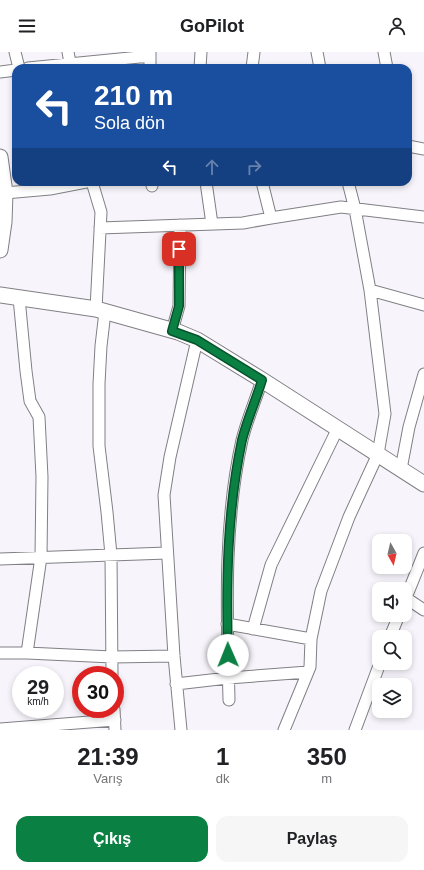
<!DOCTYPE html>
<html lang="tr">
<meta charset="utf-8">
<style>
:root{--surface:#fff;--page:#f6f6f6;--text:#202124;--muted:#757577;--accent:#0b8043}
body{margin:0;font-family:Helvetica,sans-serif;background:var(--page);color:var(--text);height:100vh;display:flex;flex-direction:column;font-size:15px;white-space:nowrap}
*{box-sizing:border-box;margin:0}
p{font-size:13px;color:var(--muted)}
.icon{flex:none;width:22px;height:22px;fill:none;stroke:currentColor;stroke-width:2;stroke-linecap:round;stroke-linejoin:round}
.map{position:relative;height:678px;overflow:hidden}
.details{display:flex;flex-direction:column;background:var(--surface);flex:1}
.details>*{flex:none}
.top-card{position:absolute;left:12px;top:12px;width:400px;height:122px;border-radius:12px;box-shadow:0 2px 6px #0003;background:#1a4fa0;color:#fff;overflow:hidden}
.needle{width:26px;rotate:172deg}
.fabs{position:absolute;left:372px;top:482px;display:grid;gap:8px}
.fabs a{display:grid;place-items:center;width:40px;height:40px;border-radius:8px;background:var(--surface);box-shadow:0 2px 6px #0003;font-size:20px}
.speed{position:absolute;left:12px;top:614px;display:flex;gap:8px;font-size:20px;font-weight:700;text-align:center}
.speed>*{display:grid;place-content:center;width:52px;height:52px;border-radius:50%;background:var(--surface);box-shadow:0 2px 6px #0003;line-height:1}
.speed small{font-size:10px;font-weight:400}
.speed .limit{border:6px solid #d22;background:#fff;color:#111}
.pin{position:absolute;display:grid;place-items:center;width:34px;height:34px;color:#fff;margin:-17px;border-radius:8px;box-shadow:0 2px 6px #0006}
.me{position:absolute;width:44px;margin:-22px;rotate:359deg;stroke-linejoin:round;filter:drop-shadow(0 0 3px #0008)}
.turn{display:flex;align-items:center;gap:14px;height:84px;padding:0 16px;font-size:18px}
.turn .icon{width:52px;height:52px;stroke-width:2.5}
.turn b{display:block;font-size:28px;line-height:34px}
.lanes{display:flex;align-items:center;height:38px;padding:0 16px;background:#0003;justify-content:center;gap:20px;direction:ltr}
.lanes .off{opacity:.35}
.eta{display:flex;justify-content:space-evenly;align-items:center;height:68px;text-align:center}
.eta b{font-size:24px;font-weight:700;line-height:28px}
.primary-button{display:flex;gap:8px;margin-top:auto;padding:8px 16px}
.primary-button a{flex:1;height:46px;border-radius:12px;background:var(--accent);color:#fff;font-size:16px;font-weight:700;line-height:46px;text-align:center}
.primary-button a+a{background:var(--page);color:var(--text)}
header{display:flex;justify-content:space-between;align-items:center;height:52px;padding:0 16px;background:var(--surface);font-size:18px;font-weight:700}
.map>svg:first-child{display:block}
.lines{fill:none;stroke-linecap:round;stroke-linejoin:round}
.street-casing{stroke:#807f84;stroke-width:13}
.secondary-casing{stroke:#807f84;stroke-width:17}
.street{stroke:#fff;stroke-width:11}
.secondary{stroke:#fff;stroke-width:15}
.route-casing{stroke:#07532c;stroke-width:10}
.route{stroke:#0b8043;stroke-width:7}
</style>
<header><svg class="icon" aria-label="menu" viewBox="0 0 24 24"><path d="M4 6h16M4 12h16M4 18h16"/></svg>GoPilot<svg class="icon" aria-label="person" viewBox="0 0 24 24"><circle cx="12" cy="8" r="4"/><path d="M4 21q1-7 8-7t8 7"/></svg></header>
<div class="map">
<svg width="424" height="678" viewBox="0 0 424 678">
<rect width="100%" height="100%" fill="#f7f5fb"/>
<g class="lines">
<g class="street-casing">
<path id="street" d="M15,0l4,16
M68,0l3,16
M150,0v16
M317,0l3,16
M384,0l3,16
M28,16l122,-12
M200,16l1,-16
M252,16l2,-16
M0,20l16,-2
M408,94l16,3
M92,130l9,30 -5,97
M152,130v4
M206,130l6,42
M262,130l9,36
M5,141l45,-4 36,-7
M100,176l143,-5 28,-5 70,-11 83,10
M370,238l54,15
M19,246l7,73 4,30 9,16 3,60 -1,80 -14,96
M105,260l-4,34 -2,38v62l8,66 4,43 1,120
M172,279l7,-25 1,-81
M401,417l8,-42 15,-53
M0,507l167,-6
M406,546l18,12
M405,548l19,-47
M227,572l84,15
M253,577l18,-64 67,-137
M390,585l9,-22
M0,601h27l85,4 62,-1
M176,632l52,-6 80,-6
M229,648c-2,-87 -6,-174 13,-260 5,-20 14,-41 20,-60
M114,657l1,21
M0,677l115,-9
M181,678l-7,-74 -10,-161 6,-38 27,-117
M284,678l26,-63 1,-28 10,-48 28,-74 29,-63 7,-40 -15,-124 -15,-81 -7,-27
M355,678l25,-67"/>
</g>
<g class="secondary-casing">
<path id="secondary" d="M0,105l5,36 -1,29 -4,28
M0,243l96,14 82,23 19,8 65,40 162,104"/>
</g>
<use href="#street" class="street"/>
<use href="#secondary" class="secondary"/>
</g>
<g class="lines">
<g class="route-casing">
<path id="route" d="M179,197v57l-7,25 25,9 65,40c-6,20 -15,40 -20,60 -15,71 -16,143 -14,215"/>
</g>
<use href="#route" class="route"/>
</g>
</svg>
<div class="fabs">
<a><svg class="needle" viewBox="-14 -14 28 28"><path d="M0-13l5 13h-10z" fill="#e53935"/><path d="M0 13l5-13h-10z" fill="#757577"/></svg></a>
<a><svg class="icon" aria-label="sound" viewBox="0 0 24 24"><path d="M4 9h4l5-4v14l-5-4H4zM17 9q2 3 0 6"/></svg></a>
<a><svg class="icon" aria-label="search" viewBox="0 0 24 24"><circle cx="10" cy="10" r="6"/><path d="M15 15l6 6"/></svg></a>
<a><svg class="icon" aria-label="layers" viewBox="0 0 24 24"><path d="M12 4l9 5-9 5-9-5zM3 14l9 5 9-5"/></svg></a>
</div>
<div class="speed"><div>29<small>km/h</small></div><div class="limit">30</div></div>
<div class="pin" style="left:179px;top:197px;background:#d93025"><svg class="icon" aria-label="arrive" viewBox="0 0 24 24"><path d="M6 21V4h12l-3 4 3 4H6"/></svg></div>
<svg class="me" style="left:228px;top:603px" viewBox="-20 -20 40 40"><circle r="19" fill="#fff"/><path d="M0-13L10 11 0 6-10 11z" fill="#0b8043"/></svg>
<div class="top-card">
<div class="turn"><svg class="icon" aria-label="left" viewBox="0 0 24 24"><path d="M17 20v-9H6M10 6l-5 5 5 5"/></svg><div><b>210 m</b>Sola dön</div></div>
<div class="lanes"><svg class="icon" aria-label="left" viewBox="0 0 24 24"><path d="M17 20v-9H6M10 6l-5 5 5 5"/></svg><svg class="icon off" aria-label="ahead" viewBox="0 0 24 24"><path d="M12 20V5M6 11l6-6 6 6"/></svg><svg class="icon off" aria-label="right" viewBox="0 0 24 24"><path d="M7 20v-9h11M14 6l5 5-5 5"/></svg></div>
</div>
</div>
<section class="details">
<div class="eta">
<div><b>21:39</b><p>Varış</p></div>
<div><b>1</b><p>dk</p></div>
<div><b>350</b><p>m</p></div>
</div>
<div class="primary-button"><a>Çıkış</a><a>Paylaş</a></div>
</section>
